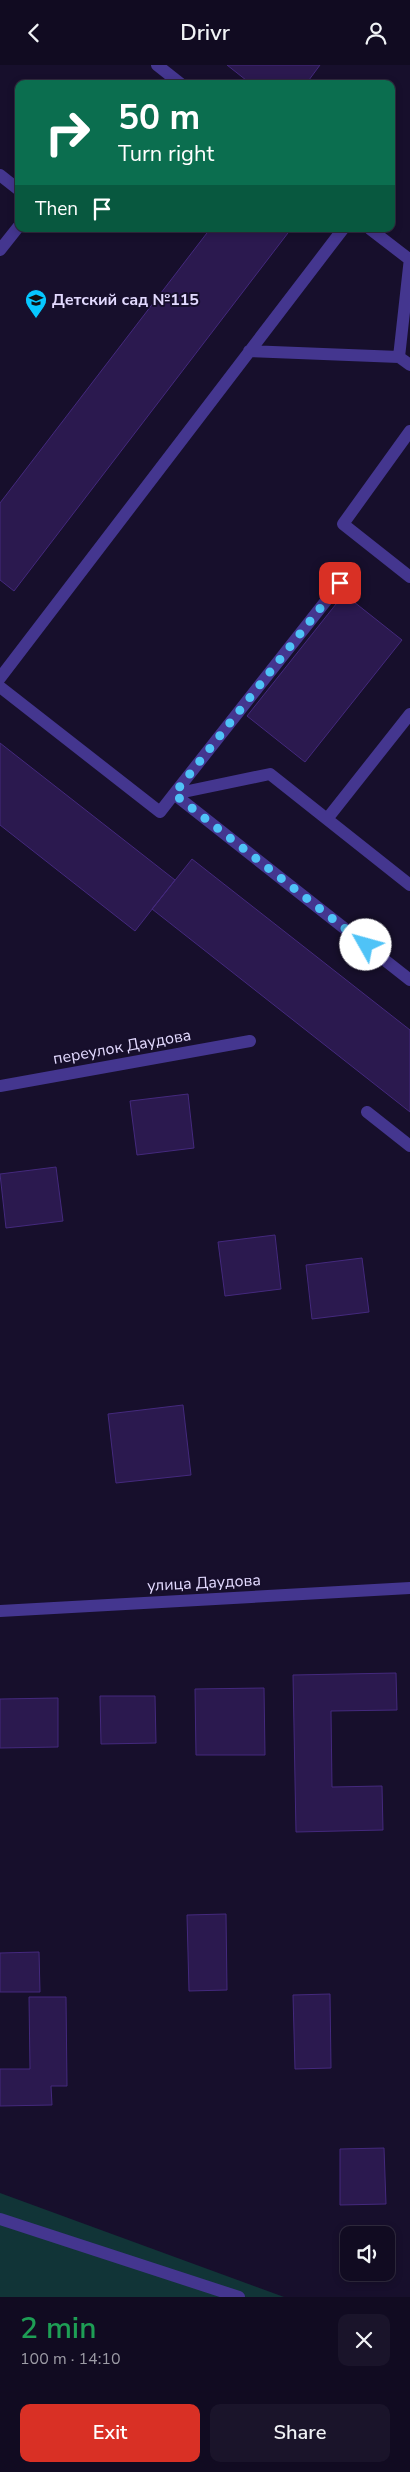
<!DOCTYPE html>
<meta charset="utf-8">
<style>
:root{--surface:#110b21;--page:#1a142a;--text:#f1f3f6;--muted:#9c9ba5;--line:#302b3f;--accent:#d93025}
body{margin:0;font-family:"Nunito Sans",sans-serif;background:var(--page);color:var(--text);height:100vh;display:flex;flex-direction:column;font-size:19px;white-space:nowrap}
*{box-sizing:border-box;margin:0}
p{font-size:16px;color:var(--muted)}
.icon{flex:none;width:28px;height:28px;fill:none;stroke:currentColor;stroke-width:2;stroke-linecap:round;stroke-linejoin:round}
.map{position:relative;height:2232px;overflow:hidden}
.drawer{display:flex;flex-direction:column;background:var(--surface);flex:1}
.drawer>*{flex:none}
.guide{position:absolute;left:15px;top:15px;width:380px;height:152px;border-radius:10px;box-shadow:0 2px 8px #0003,0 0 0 1px var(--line);background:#0b6e4f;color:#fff;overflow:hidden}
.buttons{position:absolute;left:340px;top:2161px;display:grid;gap:10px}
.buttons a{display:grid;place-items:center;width:55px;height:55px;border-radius:10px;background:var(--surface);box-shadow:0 2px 8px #0003,0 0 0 1px var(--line);font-size:25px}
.pin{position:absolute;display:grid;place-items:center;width:42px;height:42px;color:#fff;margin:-21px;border-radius:10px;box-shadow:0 2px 8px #0006}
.me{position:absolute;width:55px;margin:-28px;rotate:308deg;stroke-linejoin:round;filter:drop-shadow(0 0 4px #0008)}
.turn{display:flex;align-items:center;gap:18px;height:105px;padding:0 20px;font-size:22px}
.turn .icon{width:65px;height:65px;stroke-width:2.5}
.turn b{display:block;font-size:35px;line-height:42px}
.then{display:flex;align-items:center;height:48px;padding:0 20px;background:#0003;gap:10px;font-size:19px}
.round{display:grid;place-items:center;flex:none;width:52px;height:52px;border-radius:10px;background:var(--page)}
.head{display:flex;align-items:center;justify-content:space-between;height:85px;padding:0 20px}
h1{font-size:30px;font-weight:600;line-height:38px;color:#1e9e55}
.action{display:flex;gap:10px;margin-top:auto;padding:10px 20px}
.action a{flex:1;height:58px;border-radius:10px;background:var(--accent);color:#fff;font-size:20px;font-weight:600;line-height:58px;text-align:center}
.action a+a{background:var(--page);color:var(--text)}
header{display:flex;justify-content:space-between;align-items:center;height:65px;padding:0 20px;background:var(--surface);font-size:22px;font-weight:600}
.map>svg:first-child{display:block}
.green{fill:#113437}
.building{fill:#2b194f;stroke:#44297d}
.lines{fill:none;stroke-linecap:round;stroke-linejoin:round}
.service{stroke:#44368f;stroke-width:12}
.minor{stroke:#44368f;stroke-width:12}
.tertiary{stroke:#44368f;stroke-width:12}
.route{stroke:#4fc3f7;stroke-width:9;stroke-dasharray:0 16.2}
.labels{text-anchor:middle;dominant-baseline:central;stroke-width:4;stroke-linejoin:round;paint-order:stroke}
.poi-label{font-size:16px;font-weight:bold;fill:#e3daff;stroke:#170f2c;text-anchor:start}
.street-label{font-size:16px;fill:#e3daff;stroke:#170f2c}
</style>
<header><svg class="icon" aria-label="back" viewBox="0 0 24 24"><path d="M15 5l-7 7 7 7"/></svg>Drivr<svg class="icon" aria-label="person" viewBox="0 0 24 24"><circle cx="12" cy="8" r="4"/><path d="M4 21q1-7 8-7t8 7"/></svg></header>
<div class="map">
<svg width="410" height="2232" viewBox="0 0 410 2232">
<rect width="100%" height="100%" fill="#170f2c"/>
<path class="green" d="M0,2128l284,104h-284z"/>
<path class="building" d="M227,0h93l-14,19h-55z
M210,164h81l-277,362 -14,-11v-77z
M344,529l58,46 -97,122 -58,-46z
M0,678l175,137 -40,51 -135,-106z
M192,794l218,171v82l-258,-203z
M188,1029l6,54 -57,7 -7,-54z
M56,1102l7,54 -57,7 -6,-54z
M275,1170l6,54 -56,7 -7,-54z
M362,1193l7,54 -57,7 -6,-54z
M183,1340l8,70 -75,8 -8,-69z
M396,1608l1,37 -66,1 1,76 50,-1 1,44 -87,2 -3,-157z
M264,1623l1,67h-69l-1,-66z
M100,1631h55l1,47 -55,1z
M58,1633v49l-58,1v-49z
M226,1849l1,76 -38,1 -2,-76z
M39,1887l1,40h-40v-39z
M330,1929l1,74 -36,1 -2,-74z
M29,1932h37l1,89h-16l1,19 -52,1v-37h30z
M384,2083l2,56 -46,1v-56z"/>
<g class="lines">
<path class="service" d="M157,0l24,19
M0,110l19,15
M370,164l39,30
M0,185l19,-24
M410,193l-11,99 11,8
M249,286l150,6
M410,366l-67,93 67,53
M340,518l-166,211 236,186
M0,613l343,-449
M0,622l160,125 14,-18 96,-20 140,111
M327,754l83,-105
M367,1047l43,34
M0,2154l239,78"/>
<path class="minor" d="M0,1021l250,-45"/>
<path class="tertiary" d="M0,1546l410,-23"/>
</g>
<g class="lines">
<path class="route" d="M340,518l-166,211 192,151"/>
</g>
<defs>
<g id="school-pin" transform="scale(1.125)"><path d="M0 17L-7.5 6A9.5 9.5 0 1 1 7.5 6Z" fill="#06c7ff" stroke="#170f2c"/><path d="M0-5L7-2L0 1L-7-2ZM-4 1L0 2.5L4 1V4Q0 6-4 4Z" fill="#111"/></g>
</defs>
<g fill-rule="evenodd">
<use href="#school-pin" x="36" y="235"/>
</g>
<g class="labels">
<g class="poi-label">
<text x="52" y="235">Детский сад №115</text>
</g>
<g class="street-label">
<text transform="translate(122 982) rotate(-10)">переулок Даудова</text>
<text transform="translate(204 1518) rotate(-3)">улица Даудова</text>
</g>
</g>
</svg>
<div class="buttons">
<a><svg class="icon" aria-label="sound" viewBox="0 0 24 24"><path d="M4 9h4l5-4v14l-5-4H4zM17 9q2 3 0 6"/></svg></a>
</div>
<div class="pin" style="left:340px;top:518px;background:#d93025"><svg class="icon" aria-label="arrive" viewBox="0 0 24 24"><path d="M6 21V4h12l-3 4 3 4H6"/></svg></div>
<svg class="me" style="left:366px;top:880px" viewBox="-20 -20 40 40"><circle r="19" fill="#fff"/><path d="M0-13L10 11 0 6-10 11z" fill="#4fc3f7"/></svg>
<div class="guide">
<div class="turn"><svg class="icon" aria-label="right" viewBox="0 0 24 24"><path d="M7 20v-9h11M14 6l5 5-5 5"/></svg><div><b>50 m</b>Turn right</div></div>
<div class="then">Then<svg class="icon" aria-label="arrive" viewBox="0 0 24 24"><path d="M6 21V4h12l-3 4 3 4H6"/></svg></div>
</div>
</div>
<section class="drawer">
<div class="head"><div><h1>2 min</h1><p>100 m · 14:10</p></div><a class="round"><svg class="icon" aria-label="close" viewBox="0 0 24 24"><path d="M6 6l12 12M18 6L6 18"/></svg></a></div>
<div class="action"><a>Exit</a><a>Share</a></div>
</section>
